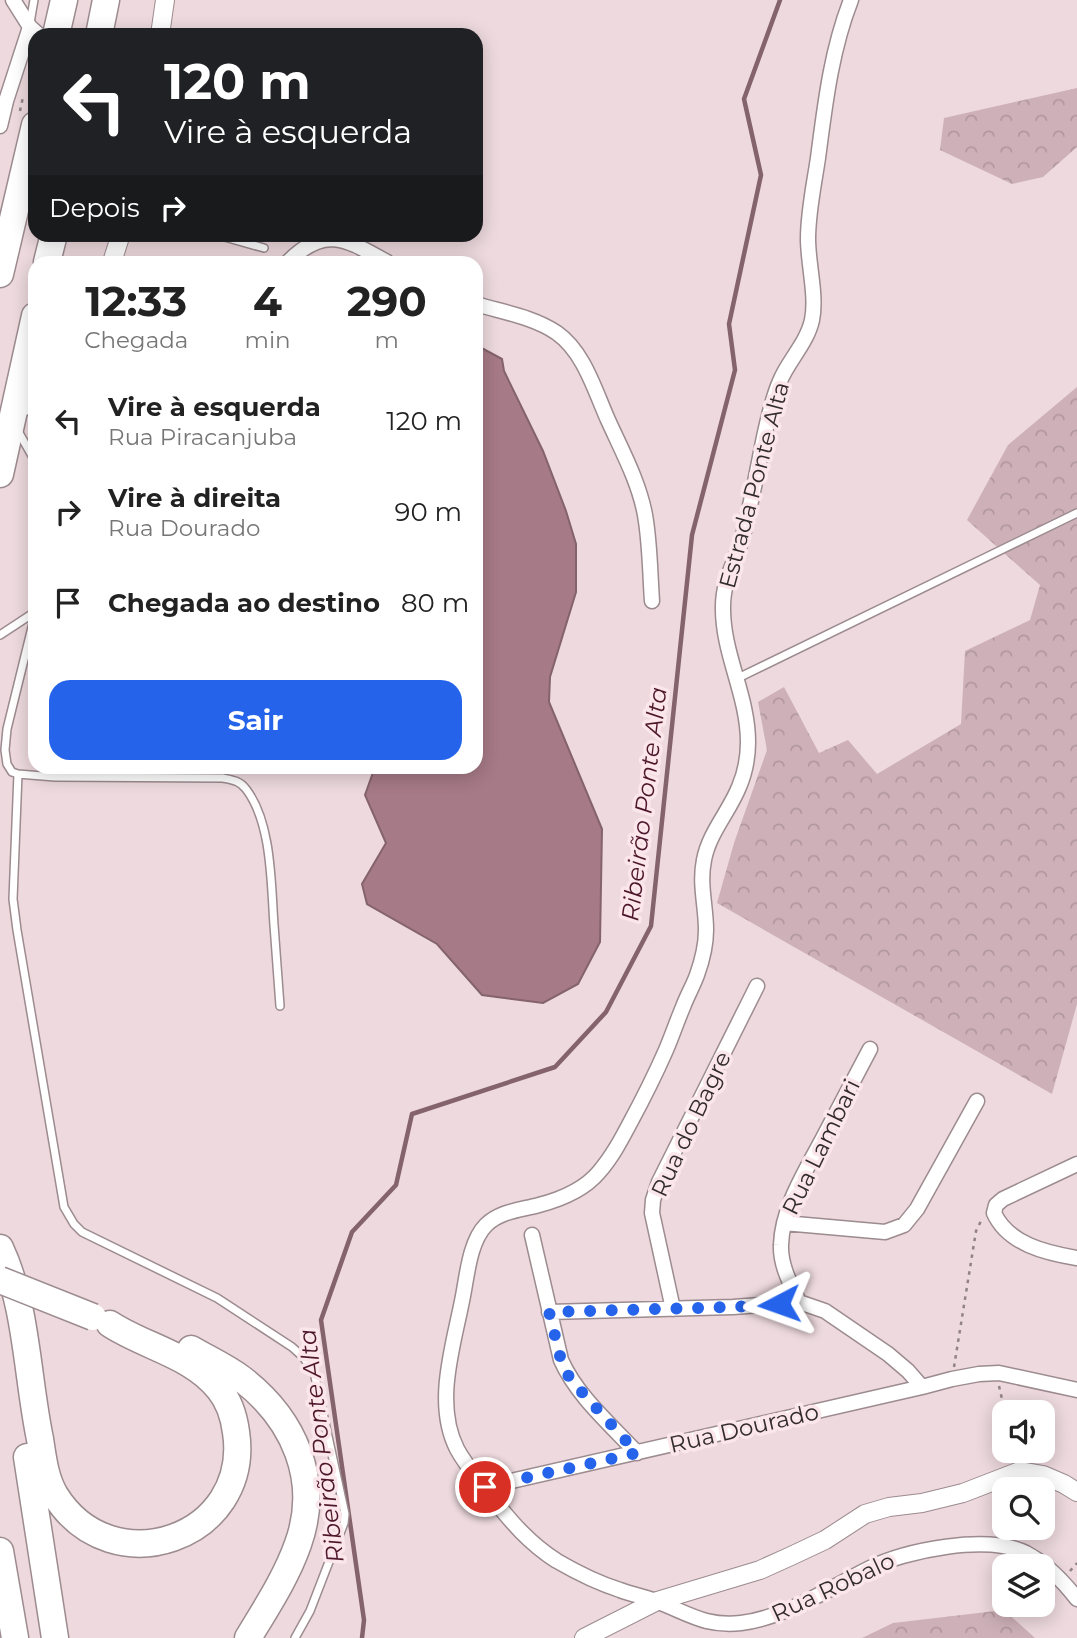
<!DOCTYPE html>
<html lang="pt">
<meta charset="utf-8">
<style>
:root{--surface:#fff;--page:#f6f6f6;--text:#222;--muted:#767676;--accent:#2563eb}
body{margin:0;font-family:Montserrat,sans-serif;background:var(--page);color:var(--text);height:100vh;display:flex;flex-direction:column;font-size:26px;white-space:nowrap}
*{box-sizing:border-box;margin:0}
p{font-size:23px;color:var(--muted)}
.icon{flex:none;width:38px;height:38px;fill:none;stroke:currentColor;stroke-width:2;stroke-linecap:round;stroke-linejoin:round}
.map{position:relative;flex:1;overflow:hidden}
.drawer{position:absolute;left:28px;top:256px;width:455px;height:518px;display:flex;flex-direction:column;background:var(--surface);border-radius:21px;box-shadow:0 4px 18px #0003}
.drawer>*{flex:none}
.hud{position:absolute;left:28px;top:28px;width:455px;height:214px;border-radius:21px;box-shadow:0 4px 18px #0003;background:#202124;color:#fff;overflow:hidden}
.controls{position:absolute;left:992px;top:1400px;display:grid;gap:14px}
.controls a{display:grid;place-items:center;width:63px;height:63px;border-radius:14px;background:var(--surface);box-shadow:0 4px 18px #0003;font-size:35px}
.pin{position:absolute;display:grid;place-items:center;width:60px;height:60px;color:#fff;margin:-30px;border:4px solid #fff;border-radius:50%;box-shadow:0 2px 7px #0007}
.me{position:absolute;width:77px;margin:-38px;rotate:266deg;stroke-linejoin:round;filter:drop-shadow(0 0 5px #0008)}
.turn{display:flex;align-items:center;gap:24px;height:147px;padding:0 21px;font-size:32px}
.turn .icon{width:91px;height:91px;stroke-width:2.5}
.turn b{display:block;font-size:49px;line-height:60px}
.then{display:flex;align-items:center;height:66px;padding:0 21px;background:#0003;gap:14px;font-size:26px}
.eta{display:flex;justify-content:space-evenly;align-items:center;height:119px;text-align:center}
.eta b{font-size:42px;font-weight:700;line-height:49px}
.cta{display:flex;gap:14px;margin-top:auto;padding:14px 21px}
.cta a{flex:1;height:80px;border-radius:21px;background:var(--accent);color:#fff;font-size:28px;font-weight:700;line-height:80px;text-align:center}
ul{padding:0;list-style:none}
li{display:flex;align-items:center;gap:21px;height:91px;padding:0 21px}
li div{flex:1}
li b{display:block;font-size:26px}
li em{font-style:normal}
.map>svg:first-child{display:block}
.forest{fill:url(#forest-crowns)}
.water{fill:#a67a86;stroke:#84636c;stroke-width:2}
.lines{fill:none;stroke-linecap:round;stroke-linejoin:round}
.stream{stroke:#84636c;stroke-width:4.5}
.service-casing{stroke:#9c8b8f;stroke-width:10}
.minor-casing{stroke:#9c8b8f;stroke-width:17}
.tertiary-casing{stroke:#9c8b8f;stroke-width:20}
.motorway-casing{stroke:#9c8b8f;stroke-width:29}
.path{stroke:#908286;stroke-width:2.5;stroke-dasharray:3.5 5;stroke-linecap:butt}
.service{stroke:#fff;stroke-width:7}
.minor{stroke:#fff;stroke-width:14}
.tertiary{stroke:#fff;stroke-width:18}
.motorway{stroke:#fff;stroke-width:26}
.motorway-bridge-casing{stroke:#9c8b8f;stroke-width:29;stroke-linecap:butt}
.motorway-bridge{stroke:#fff;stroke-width:26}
.route{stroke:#2563eb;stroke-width:12;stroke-dasharray:0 21.6}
.labels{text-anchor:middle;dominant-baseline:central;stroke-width:7;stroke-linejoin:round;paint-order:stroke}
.street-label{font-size:23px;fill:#332c2e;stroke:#fae6eb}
.water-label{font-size:24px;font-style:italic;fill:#4e162b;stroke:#fae6eb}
</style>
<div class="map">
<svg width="1077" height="1638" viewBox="0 0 1077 1638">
<defs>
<pattern id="forest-crowns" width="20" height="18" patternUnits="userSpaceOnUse" patternTransform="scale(1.75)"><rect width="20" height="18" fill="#ceb1b8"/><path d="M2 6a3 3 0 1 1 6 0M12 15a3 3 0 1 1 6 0" fill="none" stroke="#b1989e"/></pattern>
</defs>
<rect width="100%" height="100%" fill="#edd9de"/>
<path class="forest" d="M1077,88v59l-34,30 -31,7 -72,-34 4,-32z
M1077,387v617l-25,90 -335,-191 17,-60 33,-93 -9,-48 26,-15 35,66 29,-13 29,34 84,-50 4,-73 65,-31 10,-35 -73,-65 41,-75z
M1004,1610l31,28h-173l31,-15z"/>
<path class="water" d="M476,345l26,14 2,12 39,80 23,60 10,33v48l-26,85 -1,25 53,127 -2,113 -22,42 -35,19 -61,-8 -45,-51 -70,-40 -5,-20 24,-41 -21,-48 10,-28 101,-1z"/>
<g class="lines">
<path class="stream" d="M362,1638l2,-18 -43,-300 31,-88 44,-47 16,-71 143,-47 51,-55 45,-86 41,-391 43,-165 -6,-46 32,-149 -17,-76 36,-99"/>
<g class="service-casing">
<path id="service" d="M30,23l4,-23
M214,234l50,14
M18,431l17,30
M35,615l-28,114 -2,21 2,14 5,8 6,2 37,3 168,1c10,2 17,3 23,11 26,34 25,95 28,136 2,27 4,54 6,81
M0,635l35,-23
M736,679l341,-166
M18,774l-5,125 4,31 47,277 10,17 8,8 135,66 75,49 11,10 11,15 31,142 -1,9 -34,88 -15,27"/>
</g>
<g class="minor-casing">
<path id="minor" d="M13,0l17,27 9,8
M851,0c-20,51 -26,105 -33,158 -4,27 -10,54 -10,81 0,25 9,57 4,81 -5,23 -24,41 -32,61 -8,18 -12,38 -16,56 -7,34 -13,69 -22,102 -7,23 -19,42 -19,67 -1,47 25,89 25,136 0,16 -3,31 -9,45 -10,25 -30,46 -35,73 -5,24 2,46 2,70 0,15 -4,31 -9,45 -4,11 -10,21 -14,32 -6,14 -11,29 -17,43 -11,25 -23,49 -36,73 -9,17 -18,34 -31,49 -15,18 -37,27 -60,33 -18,5 -39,6 -53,20 -17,17 -19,53 -24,76 -9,46 -28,103 -5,148 9,17 23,32 34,47 19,25 39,48 66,65 19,11 41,22 63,29 10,4 22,6 33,10 34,12 50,27 88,23 43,-5 89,-35 127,-54 38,-19 119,-35 158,-16 21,11 37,28 51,46
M0,126l6,-25 24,-74
M288,262c38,-38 59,-22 99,0
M476,304c26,8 58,13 81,29 27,19 38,58 51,87 14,31 31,62 37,95 5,28 5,58 7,86
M14,412l21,-8
M870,1049c-16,30 -32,61 -48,91 -17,32 -40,68 -41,105 -1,20 10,40 18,57l26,9 63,43 20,17 14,16
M1077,1164l-74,35 -7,6 -2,8c14,31 52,40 83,45
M784,1223l101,9 19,-7 13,-16 60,-108
M532,1235l29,125c16,36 49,64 76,93
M673,1309l-21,-96 1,-13 6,-18 98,-196
M549,1312l184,-5 66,-5
M485,1487l437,-100 30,-8 27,-5 20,-1 78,17"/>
</g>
<g class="tertiary-casing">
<path id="tertiary" d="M160,35l5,-35
M112,262l9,-28
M584,1638l73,-37 103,-31 31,-14 34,-16 40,-26 24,-7 33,-4 41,-10 57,-22 23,4 21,9 13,8"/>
</g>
<g class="motorway-casing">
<path id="motorway" d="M56,35l8,-35
M99,35l7,-35
M47,262l7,-28
M0,274l35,-149
M0,474l35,-158
M0,1248c27,57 27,129 40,191 3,19 5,39 15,56 57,92 197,43 181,-63 -2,-15 -7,-31 -17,-43 -27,-34 -74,-42 -109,-65
M191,1349c17,10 35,18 51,30 52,40 79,101 56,165 -12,34 -32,64 -50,94
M27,1457l28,181
M0,1551l15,87"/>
</g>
<path class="path" d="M20,111l3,-14
M954,1367l22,-136 6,-12
M999,1386l6,26
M1070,1571l7,-8"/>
<use href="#service" class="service"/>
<use href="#minor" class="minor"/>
<use href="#tertiary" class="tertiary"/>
<use href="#motorway" class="motorway"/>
<g class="motorway-bridge-casing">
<path id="motorway-bridge" d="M0,1280l93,37"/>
</g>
<use href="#motorway-bridge" class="motorway-bridge"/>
</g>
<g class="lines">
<path class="route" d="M485,1487l152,-34 -67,-74 -9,-19 -12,-48 184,-5 46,-3"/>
</g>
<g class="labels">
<g class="street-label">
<text transform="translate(754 485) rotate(-75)">Estrada Ponte Alta</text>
<text transform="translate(691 1124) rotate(-65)">Rua do Bagre</text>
<text transform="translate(821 1147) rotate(-64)">Rua Lambari</text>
<text transform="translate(744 1428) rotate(-13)">Rua Dourado</text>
<text transform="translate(833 1587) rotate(-25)">Rua Robalo</text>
</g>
<g class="water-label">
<text transform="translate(644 804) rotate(-83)">Ribeirão Ponte Alta</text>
<text transform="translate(321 1446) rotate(-97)">Ribeirão Ponte Alta</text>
</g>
</g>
</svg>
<div class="controls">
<a><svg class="icon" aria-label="sound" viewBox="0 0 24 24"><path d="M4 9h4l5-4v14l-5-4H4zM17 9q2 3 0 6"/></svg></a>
<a><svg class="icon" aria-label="search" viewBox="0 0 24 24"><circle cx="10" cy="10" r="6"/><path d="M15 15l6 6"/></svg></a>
<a><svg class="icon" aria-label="layers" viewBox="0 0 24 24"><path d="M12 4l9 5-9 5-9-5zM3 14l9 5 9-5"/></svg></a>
</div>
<div class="pin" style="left:485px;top:1487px;background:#d93025"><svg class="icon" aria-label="arrive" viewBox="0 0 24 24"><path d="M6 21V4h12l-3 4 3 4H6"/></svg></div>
<svg class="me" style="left:779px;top:1304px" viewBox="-20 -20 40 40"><path d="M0-17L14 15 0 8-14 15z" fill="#2563eb" stroke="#fff" stroke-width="4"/></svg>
<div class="hud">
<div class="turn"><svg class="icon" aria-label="left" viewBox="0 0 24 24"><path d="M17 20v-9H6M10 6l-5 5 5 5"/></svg><div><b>120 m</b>Vire à esquerda</div></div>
<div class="then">Depois<svg class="icon" aria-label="right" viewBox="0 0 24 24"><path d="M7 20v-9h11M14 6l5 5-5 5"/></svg></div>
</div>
<section class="drawer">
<div class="eta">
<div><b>12:33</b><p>Chegada</p></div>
<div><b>4</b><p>min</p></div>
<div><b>290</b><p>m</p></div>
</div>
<ul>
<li><svg class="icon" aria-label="left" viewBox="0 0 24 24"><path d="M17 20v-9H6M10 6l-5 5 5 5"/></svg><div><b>Vire à esquerda</b><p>Rua Piracanjuba</p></div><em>120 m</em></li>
<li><svg class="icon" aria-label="right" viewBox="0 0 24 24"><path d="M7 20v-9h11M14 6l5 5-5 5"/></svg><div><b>Vire à direita</b><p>Rua Dourado</p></div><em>90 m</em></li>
<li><svg class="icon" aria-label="arrive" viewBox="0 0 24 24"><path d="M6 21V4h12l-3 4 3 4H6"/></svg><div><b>Chegada ao destino</b></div><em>80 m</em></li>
</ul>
<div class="cta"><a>Sair</a></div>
</section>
</div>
